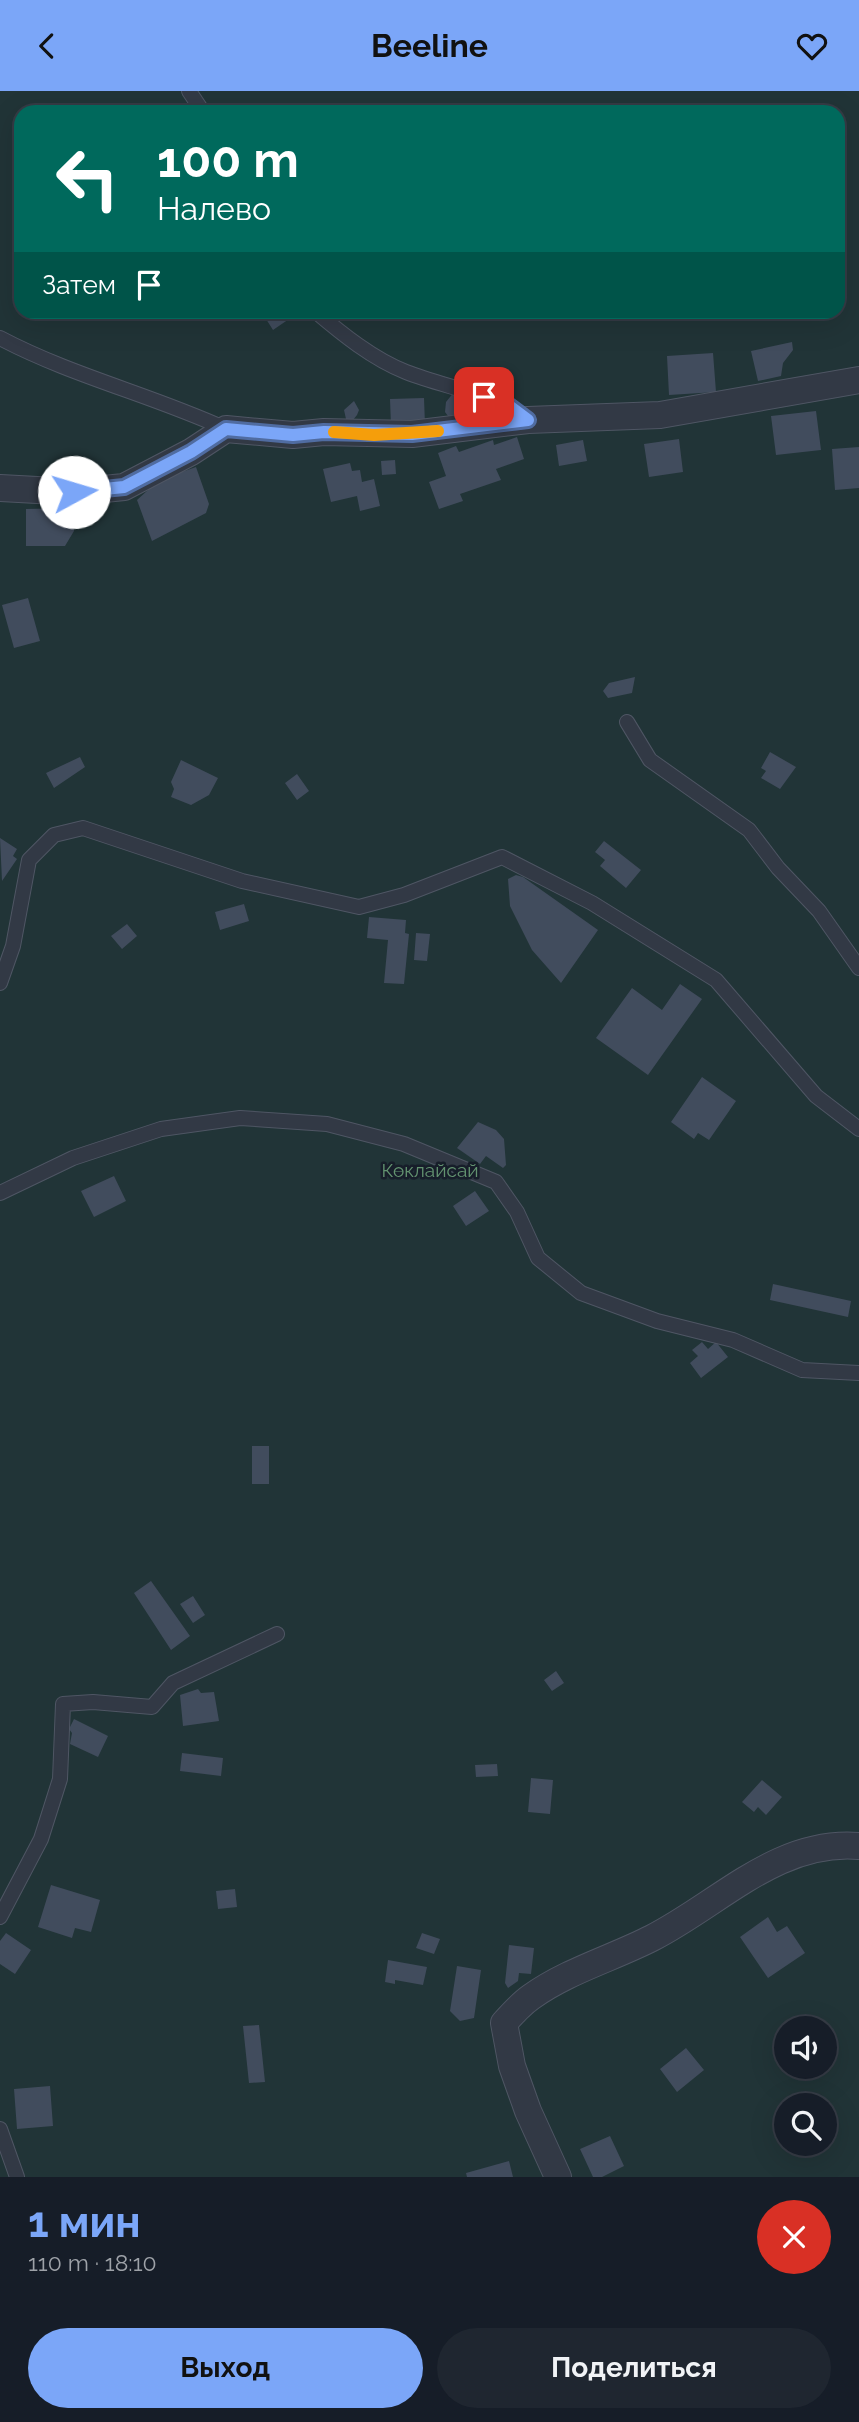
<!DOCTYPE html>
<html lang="ru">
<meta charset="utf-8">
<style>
:root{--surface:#161d28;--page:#1f2630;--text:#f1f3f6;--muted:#9ea2a8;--line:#353b45;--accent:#7ba6f8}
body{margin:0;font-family:Raleway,sans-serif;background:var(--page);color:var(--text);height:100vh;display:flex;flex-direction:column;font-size:26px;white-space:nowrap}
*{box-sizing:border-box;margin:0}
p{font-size:23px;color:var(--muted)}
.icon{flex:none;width:38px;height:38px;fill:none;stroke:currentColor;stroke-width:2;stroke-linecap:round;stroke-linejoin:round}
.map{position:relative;height:2086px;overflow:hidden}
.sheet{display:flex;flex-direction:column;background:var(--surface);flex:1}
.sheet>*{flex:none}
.banner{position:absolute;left:14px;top:14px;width:831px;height:214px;border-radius:21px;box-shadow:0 7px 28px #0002,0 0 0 2px var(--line);background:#00695c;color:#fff;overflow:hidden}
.tools{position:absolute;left:774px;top:1925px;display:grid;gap:14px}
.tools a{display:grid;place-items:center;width:63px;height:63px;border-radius:50%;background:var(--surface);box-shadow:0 7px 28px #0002,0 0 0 2px var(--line);font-size:35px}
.pin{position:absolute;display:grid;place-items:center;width:60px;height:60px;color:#fff;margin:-30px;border-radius:14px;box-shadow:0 4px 10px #0006}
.me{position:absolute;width:77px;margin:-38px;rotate:84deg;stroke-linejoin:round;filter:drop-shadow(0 0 5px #0008)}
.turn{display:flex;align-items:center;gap:24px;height:147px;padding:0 28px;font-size:32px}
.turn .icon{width:91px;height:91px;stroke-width:2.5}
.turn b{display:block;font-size:49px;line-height:60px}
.then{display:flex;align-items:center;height:66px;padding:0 28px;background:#0003;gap:14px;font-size:26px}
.round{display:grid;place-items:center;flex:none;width:74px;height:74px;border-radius:37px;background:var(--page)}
.overview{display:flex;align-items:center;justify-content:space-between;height:119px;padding:0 28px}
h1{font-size:42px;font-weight:700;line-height:52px;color:var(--accent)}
.primary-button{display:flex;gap:14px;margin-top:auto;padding:14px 28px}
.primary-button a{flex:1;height:80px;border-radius:42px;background:var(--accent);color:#111;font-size:28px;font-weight:700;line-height:80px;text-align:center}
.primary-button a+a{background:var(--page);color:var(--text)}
header{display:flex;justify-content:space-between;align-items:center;height:91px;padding:0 28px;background:var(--accent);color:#111;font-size:32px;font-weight:700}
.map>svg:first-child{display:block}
.green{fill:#213437;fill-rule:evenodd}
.building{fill:#414c5d}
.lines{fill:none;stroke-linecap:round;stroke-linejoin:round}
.lane-casing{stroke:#4f5664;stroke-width:16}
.street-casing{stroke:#4f5664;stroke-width:28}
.lane{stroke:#323945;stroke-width:14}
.street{stroke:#323945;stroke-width:26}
.route-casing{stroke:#506ca1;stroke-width:18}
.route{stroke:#7ba6f8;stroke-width:12}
.slow{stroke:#f59e0b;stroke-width:12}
.labels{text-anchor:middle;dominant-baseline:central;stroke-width:5;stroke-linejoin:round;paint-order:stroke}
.park-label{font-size:19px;fill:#639370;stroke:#171e2a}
</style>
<header><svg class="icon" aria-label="back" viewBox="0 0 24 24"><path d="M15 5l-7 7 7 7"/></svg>Beeline<svg class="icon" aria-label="heart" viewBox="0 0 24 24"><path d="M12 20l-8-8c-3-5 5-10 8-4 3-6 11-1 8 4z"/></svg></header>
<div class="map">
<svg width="859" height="2086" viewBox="0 0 859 2086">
<rect width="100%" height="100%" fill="#1e2735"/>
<path class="green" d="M0,0h859v2086h-859zM21,21h817v199h-817zM786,1937h38v39h-38zM786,2014h38v39h-38z"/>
<path class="building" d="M261,220h27l4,6 -19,13z
M792,251l1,8 -10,13 -2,13 -23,5 -7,-30z
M713,262l3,39 -47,3 -2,-39z
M454,301l12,3 1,8h6l-8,22 -11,-1 -9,-12 1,-10z
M424,307l1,27 -34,1 -1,-27z
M354,310l5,9 -2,5 -4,5 -7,-1 -2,-9z
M816,320l5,39 -45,5 -5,-39z
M517,346l7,22 -28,10 5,11 -41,14 3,7 -24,8 -10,-27 17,-6 -8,-23 18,-7 3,6 34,-12 1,5z
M679,348l4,33 -34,5 -5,-33z
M583,349l4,21 -28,5 -3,-21z
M859,356v41l-24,2 -3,-41z
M395,369l1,14 -14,1 -1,-14z
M350,372l2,8 8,-1 2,12 12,-3 6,27 -20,5 -3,-15 -26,6 -8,-33z
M196,376l13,37 -3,9 -54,28 -15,-41 22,-20z
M73,417l1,23 -9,15h-39v-37z
M28,507l12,43 -26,7 -12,-43z
M635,586l-3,16 -24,5 -5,-7 6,-8z
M770,661l26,15 -16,22 -19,-11 5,-7 -5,-3z
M80,666l5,10 -31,21 -8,-15z
M181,669l37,18 -9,17 -18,10 -20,-8 3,-8 -3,-7z
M297,683l12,17 -12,9 -12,-17z
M0,747l17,11 -4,7 4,3 -15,22z
M604,750l37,29 -15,18 -26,-22 5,-6 -10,-8z
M516,784l7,2 75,53 -37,53 -29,-33 -22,-44 -2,-27z
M244,813l5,17 -29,9 -5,-18z
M369,826l37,3 -1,13 4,1 -5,50 -20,-1 4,-43 -21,-2z
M127,833l10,12 -15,13 -11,-13z
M416,842l14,1 -3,27 -13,-1z
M680,893l22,15 -54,76 -52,-37 36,-50 30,22z
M702,986l34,24 -27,39 -11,-7 -4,6 -23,-17z
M478,1031l18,8 8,9 2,26 -3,3 -17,-12 -6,8 -23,-16z
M114,1085l12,25 -32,16 -13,-26z
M475,1100l14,20 -23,15 -13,-20z
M773,1193l78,17 -3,16 -78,-17z
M702,1251l6,7 8,-7 12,15 -27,21 -11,-15 8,-7 -6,-6z
M252,1355h17v38h-17z
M151,1490l39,55 -19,14 -37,-57z
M193,1505l12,19 -12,8 -13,-19z
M556,1580l8,12 -12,8 -8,-11z
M198,1598l3,4 13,-1 5,29 -36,5 -3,-31z
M74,1628l34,17 -10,21 -28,-13 2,-11 -3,-4z
M182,1662l41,5 -2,18 -41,-5z
M497,1673l1,12 -22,1 -1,-12z
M531,1687l22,2 -3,34 -22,-2z
M762,1689l20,17 -16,18 -8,-8 -4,5 -12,-10z
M51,1794l49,15 -9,32 -16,-4 -3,10 -34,-11z
M235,1798l2,18 -19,2 -2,-18z
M768,1826l9,15 10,-6 18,27 -37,25 -28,-41z
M6,1842l25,17 -16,24 -15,-10v-23z
M422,1842l18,6 -6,15 -18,-6z
M509,1854l25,3 -3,26 -12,-1 -1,8 -10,7 -3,-5z
M388,1869l39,7 -4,18 -28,-5v4l-10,-2z
M457,1875l24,4 -7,48 -14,3 -10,-10z
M259,1934l6,57 -16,1 -6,-57z
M686,1957l18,22 -27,22 -17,-23z
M50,1995l3,40 -36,3 -3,-40z
M610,2045l14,30 -22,11h-9l-13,-28z
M509,2070l4,16h-46l-1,-4z"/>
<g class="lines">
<g class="lane-casing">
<path id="lane" d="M189,0l14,21
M315,220c27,23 58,48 91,61 41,16 85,21 121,47
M0,247c72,38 152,57 226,91
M627,631l23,38 99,70 29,38 41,43 40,57
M0,892l13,-37 16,-86 25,-25 29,-7 159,53 117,26 45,-12 98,-38 90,46 124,77 100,116 43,33
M0,1102l73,-35 88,-29 79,-11 87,6 77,20 92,38 21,30 21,46 43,35 76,28 76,19 69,30 57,3
M0,1826l41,-78 19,-60 3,-75 30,-2 59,5 21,-24 104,-49
M0,2038l17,48"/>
</g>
<g class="street-casing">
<path id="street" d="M0,397l74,4 50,-5 67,-35 35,-23 67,6 31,-3 88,2 116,-14 132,-5 199,-35
M558,2086l-30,-66 -16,-45 -8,-43c8,-9 17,-19 27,-26 36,-26 82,-39 121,-59 67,-34 126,-99 207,-92"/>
</g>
<use href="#lane" class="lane"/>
<use href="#street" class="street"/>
</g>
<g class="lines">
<g class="route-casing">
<path id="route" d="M74,401l50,-5 67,-35 35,-23 67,6 31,-3 88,2 116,-14 -20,-15 -24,-8"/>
</g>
<use href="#route" class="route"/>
<path class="slow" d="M334,341l40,3 64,-4"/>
</g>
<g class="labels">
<g class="park-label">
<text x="430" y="1079">Көклайсай</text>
</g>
</g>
</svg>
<div class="tools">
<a><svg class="icon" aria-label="sound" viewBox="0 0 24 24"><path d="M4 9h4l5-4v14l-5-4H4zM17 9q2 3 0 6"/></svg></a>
<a><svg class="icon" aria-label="search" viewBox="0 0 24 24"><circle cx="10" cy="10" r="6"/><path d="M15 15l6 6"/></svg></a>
</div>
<div class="pin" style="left:484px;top:306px;background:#d93025"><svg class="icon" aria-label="arrive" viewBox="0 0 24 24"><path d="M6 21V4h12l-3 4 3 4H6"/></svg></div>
<svg class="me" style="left:74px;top:401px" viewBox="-20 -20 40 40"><circle r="19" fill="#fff"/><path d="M0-13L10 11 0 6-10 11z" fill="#7ba6f8"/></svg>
<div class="banner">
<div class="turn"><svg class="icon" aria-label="left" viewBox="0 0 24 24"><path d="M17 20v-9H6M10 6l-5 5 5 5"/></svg><div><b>100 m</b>Налево</div></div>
<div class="then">Затем<svg class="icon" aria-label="arrive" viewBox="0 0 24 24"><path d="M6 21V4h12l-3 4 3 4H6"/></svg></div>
</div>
</div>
<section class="sheet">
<div class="overview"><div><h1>1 мин</h1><p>110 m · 18:10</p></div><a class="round" style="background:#d93025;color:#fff"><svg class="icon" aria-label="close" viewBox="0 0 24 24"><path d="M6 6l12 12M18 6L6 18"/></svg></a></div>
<div class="primary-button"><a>Выход</a><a>Поделиться</a></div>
</section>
